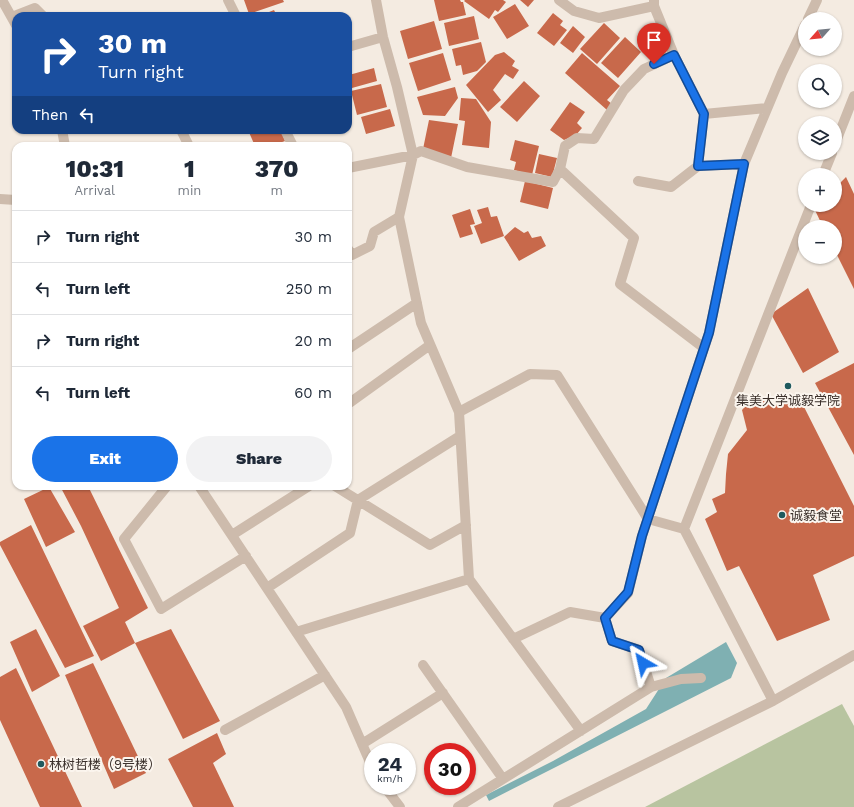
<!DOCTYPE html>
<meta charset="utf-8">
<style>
:root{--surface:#fff;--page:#f2f2f3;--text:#1f2937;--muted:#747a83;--line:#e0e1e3;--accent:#1a73e8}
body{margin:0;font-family:"Work Sans","Noto Sans SC",sans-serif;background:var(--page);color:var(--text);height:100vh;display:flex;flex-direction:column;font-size:15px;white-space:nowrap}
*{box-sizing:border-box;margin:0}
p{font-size:13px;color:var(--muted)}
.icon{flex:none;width:22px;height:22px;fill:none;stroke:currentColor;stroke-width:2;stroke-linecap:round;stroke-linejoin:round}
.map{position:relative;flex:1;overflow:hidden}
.details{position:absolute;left:12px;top:142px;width:340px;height:348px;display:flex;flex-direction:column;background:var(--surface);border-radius:12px;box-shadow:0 1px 3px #0004}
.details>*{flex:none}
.top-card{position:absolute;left:12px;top:12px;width:340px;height:122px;border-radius:12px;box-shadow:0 1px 3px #0004;background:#1a4fa0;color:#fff;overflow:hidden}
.needle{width:26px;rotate:243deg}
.controls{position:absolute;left:798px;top:12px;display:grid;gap:8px}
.controls a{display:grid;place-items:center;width:44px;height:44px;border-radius:50%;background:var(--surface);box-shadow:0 1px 3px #0004;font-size:20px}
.speed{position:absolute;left:364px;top:743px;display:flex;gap:8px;font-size:20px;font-weight:700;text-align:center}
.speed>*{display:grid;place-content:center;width:52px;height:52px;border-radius:50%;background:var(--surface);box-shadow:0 1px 3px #0004;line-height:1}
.speed small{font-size:10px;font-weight:400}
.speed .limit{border:6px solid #d22;background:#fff;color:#111}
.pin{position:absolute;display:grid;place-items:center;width:34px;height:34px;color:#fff;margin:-41px -17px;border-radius:50% 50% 50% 0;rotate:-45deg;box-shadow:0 0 4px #0007}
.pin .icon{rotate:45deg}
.me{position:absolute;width:44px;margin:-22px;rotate:324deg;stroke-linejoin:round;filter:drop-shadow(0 0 3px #0008)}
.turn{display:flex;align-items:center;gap:14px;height:84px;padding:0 20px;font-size:18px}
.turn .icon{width:52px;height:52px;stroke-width:2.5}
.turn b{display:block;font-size:28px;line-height:34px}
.then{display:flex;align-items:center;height:38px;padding:0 20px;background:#0003;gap:8px;font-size:15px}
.eta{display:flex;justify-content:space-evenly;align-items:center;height:68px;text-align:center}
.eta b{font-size:24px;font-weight:800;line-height:28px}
.action{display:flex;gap:8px;margin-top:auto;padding:8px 20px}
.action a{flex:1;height:46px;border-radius:24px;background:var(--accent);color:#fff;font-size:16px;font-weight:800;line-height:46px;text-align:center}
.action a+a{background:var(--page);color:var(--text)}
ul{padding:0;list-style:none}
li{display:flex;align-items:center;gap:12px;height:52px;padding:0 20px;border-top:1px solid var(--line)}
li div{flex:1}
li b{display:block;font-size:15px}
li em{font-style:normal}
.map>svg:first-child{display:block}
.green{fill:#b8c4a0}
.water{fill:#7fb0b2}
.building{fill:#c8694b}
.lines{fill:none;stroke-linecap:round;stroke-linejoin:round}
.street{stroke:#cdbbac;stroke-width:10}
.route-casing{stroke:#114b97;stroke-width:10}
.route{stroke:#1a73e8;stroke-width:7}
.poi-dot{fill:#1f5a5e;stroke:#fbf5ee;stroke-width:1.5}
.labels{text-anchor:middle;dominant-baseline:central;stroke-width:4;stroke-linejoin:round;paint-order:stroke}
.poi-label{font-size:13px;fill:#3b302b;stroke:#fbf5ee;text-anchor:start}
</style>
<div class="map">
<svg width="854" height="807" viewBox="0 0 854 807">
<rect width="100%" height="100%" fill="#f4ebe1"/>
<path class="green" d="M842,704l12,22v81h-209z"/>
<path class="water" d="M726,642l11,21 -6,15 -242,123 -3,-6 67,-34 93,-52 20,-31z"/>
<path class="building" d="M244,0h39l1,2 -35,12z
M434,0h26l1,2h2l3,13 -27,6z
M465,0h38l3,2 -8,10 -3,-2 -6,9 -25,-18z
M520,0h14l-6,7z
M515,4l14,22 -22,13 -14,-22z
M274,10l3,6h-18z
M553,13l10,8 -3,4 7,5 -13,16 -17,-13z
M474,16l5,23 -30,7 -5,-23z
M434,21l8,28 -34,10 -8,-28z
M604,23l16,15 -23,26 -17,-15z
M573,26l12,11 -12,16 -13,-10z
M625,37l16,15 -23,26 -17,-15z
M481,42l5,20 -9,9 -14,4 -2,-10 -5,1 -4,-17z
M504,52l11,9 -3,5 7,4 -6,9 -8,-5 -12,16 8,10 -13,12 -22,-27 29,-30z
M443,53l8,27 -33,11 -9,-28z
M582,53l38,33 -13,14 5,4 -5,6 -42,-37z
M374,68l3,13 -25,7 -3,-13z
M524,81l16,15 -23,26 -17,-15z
M381,84l6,23 -30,8 -6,-24z
M455,87l3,11 -13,18 -22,-1 -6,-18z
M461,98l15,1 15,23 -2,26 -27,-3 3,-24 -6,-1z
M570,102l15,10 -8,11 5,5 -6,7 -12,5 -14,-10z
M390,109l5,17 -29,8 -5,-17z
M429,120l29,4 -7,34 -28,-9z
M248,130h33l4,11 -14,5h-16z
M515,140l24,6 -7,29 -18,-5 2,-8 -6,-2z
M539,154l18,4 -5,19 -17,-4z
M846,177l8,17v95l-19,-38v-24h-12l-9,-19 3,-3h18v-17z
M525,181l28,7 -5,21 -28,-7z
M488,207l3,10 6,-1 7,20 -23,8 -7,-18 8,-3 -5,-13z
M470,209l5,15 -5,1 3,9 -13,4 -8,-23z
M515,227l9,6 4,-2 4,7 9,-2 5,10 -27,15 -15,-24z
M808,288l31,64 -36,21 -32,-59z
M854,363v92l-39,-72z
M758,393l14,14 25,-14 57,113v50l-41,19 17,45 -53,21 -38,-75 -12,5 -22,-52 12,-7 -5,-13 13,-6 1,-19 2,-20 19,-24 -5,-20z
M60,486h28l60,122 -23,14 10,21 36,-14 49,92 -37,18 -48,-96 -34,18 -18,-35 36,-18 -38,-82z
M49,487l26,45 -29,15 -22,-48z
M31,525l63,131 -29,12 -65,-123v-3z
M36,629l24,47 -28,16 -22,-50z
M93,663l53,110 -32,16 -49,-114z
M16,668l66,139h-42l-40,-87v-43z
M217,733l9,21 -13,9 21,44h-41l-25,-48z"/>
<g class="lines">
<path class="street" d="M2,0l14,25
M228,0l8,16
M376,0l7,37 14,50 16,68 -14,62 22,106 38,89 10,167 112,152
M559,0l15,11 25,7 55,-12
M654,0v6l20,49 30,59 -6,52
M12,17l23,-9 8,8
M808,19l9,-19
M348,47l35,-10
M704,114l63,-6
M62,130l3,16
M181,130l8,16
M285,130l7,14
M835,144l19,-48
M348,168l65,-13 8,-4 46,16 86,15 7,-13 5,-23 12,-8 17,1 30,-49 20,-21 30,-14
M560,169l74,69 -14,46 84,64
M823,175l9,-22
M638,181l33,6 27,-21 46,-2
M0,199l16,1
M348,249l4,6 18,-9 4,-14 25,-15
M348,349l69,-46
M348,404l82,-59
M459,412l71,-38 27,1 91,144 36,10
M167,486l-43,53 37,70 85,-53
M199,486l147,221 27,62
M335,486l95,59 36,-20
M232,535l77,-49
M267,588l83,-55 8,-33 102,-64
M296,632l173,-53
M513,639l57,-27 35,6
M423,665l80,114
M651,687l30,-8 20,-1
M773,701l-89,-172 127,-324
M225,730l100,-55
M362,744l81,-51
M384,786l16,21
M458,807l193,-120 -12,-37 -27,-9 -7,-23 23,-25 14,-57 67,-203 35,-169 38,-91 23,-48
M558,807l215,-106 81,-46"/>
</g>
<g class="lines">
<g class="route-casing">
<path id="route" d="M643,663l-4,-13 -27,-9 -7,-23 23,-26 14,-56 67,-203 35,-169 -46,2 6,-52 -30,-59 -20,9"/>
</g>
<use href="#route" class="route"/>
</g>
<g class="poi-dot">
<circle cx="788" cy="386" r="4"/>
<circle cx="782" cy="515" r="4"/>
<circle cx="41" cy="764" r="4"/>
</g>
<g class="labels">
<g class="poi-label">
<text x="788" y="400" text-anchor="middle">集美大学诚毅学院</text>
<text x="790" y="515">诚毅食堂</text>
<text x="49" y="764">林树哲楼（9号楼）</text>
</g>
</g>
</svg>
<div class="controls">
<a><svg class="needle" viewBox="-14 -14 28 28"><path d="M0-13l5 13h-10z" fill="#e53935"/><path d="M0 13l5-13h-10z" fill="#747a83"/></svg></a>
<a><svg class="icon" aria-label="search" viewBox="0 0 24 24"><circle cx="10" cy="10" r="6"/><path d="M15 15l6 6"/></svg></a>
<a><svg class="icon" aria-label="layers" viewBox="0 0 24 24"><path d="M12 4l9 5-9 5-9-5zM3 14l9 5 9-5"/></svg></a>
<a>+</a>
<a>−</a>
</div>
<div class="speed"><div>24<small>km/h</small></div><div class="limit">30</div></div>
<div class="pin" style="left:654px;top:64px;background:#d93025"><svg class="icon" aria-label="arrive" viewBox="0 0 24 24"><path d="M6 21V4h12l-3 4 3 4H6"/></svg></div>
<svg class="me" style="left:643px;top:663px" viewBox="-20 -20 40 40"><path d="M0-17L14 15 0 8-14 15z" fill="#1a73e8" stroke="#fff" stroke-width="4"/></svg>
<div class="top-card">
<div class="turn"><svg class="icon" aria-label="right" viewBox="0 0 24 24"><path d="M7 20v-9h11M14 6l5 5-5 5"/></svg><div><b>30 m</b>Turn right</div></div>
<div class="then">Then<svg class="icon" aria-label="left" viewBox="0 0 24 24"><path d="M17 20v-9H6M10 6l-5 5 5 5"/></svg></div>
</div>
<section class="details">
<div class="eta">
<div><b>10:31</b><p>Arrival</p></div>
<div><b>1</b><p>min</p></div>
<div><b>370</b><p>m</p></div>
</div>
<ul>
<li><svg class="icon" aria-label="right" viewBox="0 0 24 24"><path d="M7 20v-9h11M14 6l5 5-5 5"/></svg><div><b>Turn right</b></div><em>30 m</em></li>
<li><svg class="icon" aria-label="left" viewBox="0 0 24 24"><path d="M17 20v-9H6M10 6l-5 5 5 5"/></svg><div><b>Turn left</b></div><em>250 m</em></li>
<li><svg class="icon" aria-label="right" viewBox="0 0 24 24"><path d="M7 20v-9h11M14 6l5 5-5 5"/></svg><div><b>Turn right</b></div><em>20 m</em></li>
<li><svg class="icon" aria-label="left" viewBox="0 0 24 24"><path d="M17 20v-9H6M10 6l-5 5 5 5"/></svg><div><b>Turn left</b></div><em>60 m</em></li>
</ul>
<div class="action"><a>Exit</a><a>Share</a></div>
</section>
</div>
